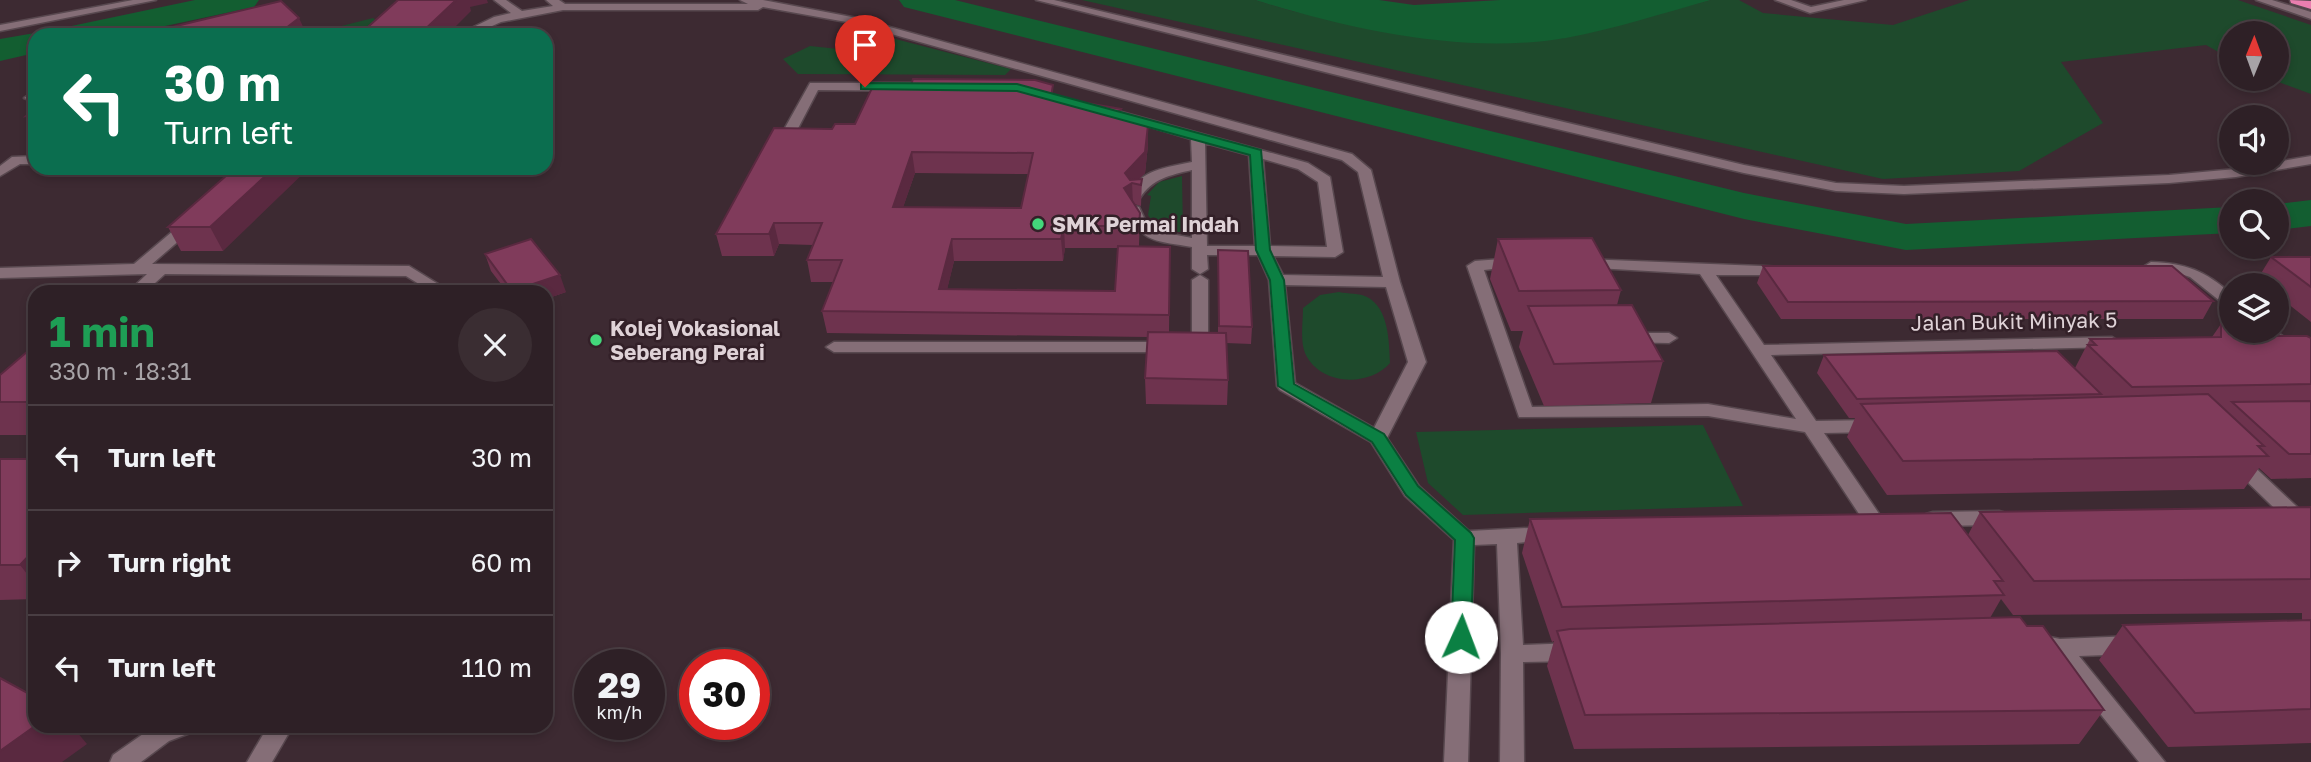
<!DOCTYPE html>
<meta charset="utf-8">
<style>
:root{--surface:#2e2026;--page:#3a2d32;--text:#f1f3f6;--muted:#a7a3a7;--line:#493e43}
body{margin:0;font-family:"Golos Text",sans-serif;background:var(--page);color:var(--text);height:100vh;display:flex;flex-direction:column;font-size:26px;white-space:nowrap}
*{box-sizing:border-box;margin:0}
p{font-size:23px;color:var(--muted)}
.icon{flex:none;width:38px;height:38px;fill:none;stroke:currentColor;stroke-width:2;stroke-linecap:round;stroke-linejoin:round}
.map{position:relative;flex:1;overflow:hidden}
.sheet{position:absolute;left:28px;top:285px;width:525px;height:448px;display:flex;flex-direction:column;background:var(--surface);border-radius:21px;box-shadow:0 4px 10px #0003,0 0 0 2px var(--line)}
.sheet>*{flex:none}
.guide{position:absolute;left:28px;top:28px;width:525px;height:147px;border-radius:21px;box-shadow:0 4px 10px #0003,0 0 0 2px var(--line);background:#0b6e4f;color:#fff;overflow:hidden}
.needle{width:46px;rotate:1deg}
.buttons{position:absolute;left:2219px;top:21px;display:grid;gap:14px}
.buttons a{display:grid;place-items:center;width:70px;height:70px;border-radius:50%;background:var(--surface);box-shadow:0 4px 10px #0003,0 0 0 2px var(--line);font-size:35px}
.speed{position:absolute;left:574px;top:649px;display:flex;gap:14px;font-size:35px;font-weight:700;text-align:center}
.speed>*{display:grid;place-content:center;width:91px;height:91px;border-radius:50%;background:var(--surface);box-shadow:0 4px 10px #0003,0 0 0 2px var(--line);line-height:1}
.speed small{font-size:18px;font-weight:400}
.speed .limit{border:10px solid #d22;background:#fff;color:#111}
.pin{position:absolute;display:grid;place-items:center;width:60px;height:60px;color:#fff;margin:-72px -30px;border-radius:50% 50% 50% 0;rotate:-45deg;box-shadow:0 0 7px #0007}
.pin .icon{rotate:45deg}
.me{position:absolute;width:77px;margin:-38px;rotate:2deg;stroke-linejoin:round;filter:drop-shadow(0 0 5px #0008)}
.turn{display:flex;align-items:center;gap:24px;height:147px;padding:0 21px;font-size:32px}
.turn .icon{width:91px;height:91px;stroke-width:2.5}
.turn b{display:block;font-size:49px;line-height:60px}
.round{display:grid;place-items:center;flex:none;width:74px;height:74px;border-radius:37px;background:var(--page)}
.head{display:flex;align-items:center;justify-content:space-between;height:119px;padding:0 21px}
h1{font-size:42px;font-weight:700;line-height:52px;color:#1e9e55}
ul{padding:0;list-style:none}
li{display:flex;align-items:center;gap:21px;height:105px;padding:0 21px;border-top:2px solid var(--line)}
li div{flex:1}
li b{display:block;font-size:26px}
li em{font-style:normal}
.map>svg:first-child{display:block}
.green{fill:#1e4a2c}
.water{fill:#135e31}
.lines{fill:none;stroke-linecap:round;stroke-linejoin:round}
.river{fill:#135e31;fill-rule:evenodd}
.minor-casing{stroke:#58484f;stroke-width:3}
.highway-casing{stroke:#58484f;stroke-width:3}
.minor{fill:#856e77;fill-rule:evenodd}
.highway{fill:#ea7eaf;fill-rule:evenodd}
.wall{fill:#6e334e;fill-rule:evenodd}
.shaded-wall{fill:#5a2940}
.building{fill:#803b5b;stroke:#5a2940;stroke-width:2;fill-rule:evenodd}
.route{fill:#0b8043;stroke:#07532c;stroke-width:2}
.poi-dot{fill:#43d77b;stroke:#332028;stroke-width:2.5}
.labels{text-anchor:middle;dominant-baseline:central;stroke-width:5;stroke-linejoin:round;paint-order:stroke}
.poi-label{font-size:21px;font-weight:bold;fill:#dfd2d7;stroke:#332028;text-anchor:start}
.street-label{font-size:21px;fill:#dfd2d7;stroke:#332028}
</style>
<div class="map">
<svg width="2311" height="762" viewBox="0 0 2311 762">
<rect width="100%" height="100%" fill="#3d2a32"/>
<path class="green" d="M1082,0h173l37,11 116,25 96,6 60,-4 147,-38h28l24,13 130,12 76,-25h269l73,25v69l-41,-15h7v-46h-46v26l-25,-14 -145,17 42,61 -84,48 -136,8z
M373,18l19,15 -86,2z
M880,35l131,34 -6,6 -207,-1 -15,-15 27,-13 38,4z
M1182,176l1,56c-15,1 -27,-5 -35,-17l3,-19 -4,-1 12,-13z
M1339,292c9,2 21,1 28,5 22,11 22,45 23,66 -22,25 -71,22 -85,-10 -5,-12 -2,-32 -2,-45l17,-13z
M1703,425l40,81 -280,9 -35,-32 -12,-51z"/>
<path class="water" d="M1255,0h124l35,5 86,-5h211c-48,13 -96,29 -145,38 -101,17 -214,-8 -311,-38z"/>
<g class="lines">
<path class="river" d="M195,0h64l-5,7 -131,28h-66l5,-7z
M899,0h56l789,193 162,31 325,-17v26l-325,17 -162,-31 -840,-212z
M35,33l10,2h-10v18l-35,8v-22z
M2311,200v26l-34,4v-26z"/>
<g class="minor-casing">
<path id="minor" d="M133,0h23l-156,31v-6z
M494,0h12l16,11 31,-5 -7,-6h13l6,4h183l-8,-4h23l94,18 495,136 19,16 29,112 26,80 -39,76 32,48 50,45 79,-4 7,2 3,5 -3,5 -38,4 6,102 51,-2 8,3 3,6 -3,6 -8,3 -51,1 1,100h-24l1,-108 -4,-110 -23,1 -6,217h-24l10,-222 -49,-44 -34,-54 -91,-52 -3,-4 -8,-106 -11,-25h-51l1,14 -8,5 -8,-5v-22c-33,-6 -51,-3 -65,-37l7,-4 5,1 8,17 14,8 31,6v-68c-22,5 -40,9 -52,28h-10l-2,-3c13,-26 37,-27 64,-33l-1,-23 -83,-25 6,-4 194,53 22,14 13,75 -8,5 -62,-1 10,19 100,2 -25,-105 -16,-12 -490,-137 -89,-16 -5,3h-195l-62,12 -29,13h-15l37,-18 17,-4zM1205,143l44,12 6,91h-48zM1263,159l35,10 20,13 9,65 -57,-1zM1285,285l101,2 22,75 -34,66 -79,-45z
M1036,0h18l690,165 92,18 68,3 265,-11 67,-6 75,-13v8l-75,13 -67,6 -265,11 -68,-3 -92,-18 -255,-60z
M1775,0h16l20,7 33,-7h22l-56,13z
M2256,0h16l39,12v7z
M810,83h122l6,4 -6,4 -114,-1 -25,48h-10l-2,-3z
M30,94h5v8l-11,-4z
M35,156v8h-15l-20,12v-10l12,-9z
M191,219l7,4 -2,3 -44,38 257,2 42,26h-19l-26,-16 -241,-2 -20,18h-17l19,-18 -147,4v-10l134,-4 52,-44z
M1514,258l8,5 -3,3 -35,4 48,137 176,-3 88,15 -96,-145 -121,-7 -3,-3 8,-5 205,8 3,3 -3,3 -5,2h-68l48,70 348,-8 8,5 -8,5 -341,8 45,66 58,-1 9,6 -9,6 -50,1 60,88 -3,5h-14l-62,-94 -97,-16 -189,1 -52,-151 8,-5z
M2151,262c34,1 55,9 80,32v13l-6,-2 -35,-28 -12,-4 -32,-3 -3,-3z
M1200,275l8,5v67l-8,5h-366l-8,-5 8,-5h358v-62z
M2256,331h19l36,24v13z
M1627,333h42l8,5 -8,5 -48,-1 -2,-4z
M2238,456l7,2 66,62v19l-7,-2 -73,-71 -2,-4z
M1999,511l7,2 3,5 -3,5 -7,2 -66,1 -7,-2 -3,-5 3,-5 7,-2z
M2035,634l25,5 73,-3 8,3 3,6 -3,6 -8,3 -54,2 86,106h-26l-86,-107 -26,-6 -3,-6 3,-6z
M194,726l-4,7 -21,8 -28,21h-31l3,-7 40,-28z
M268,726h25l-21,36h-25z"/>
</g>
<g class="highway-casing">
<path id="highway" d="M2290,0l21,1v8l-20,-6z"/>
</g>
<use href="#minor" class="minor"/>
<use href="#highway" class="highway"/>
</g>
<path class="wall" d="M1054,97l67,16 14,9 13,23 -3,28 -6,6h3l-1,27 -7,-2 6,9 -1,33 31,1 -1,86h49v-83l34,77 -1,17 -25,-1 2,37 -1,25 -81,-1 -1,-26 3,-41 -321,-4 -5,-22 11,-29h-22l-4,-22 6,-15 -34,-1 -5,12h-52l-6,-22 116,-105 23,-5zM915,173l113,1 -7,34 -118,-1zM1065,248h53l-3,43 -168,-2 7,-28h109z
M35,109v22l-9,-15z
M235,168l-12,83h-42l-13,-24z
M1498,239l123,51 -4,15 46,56 -12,42 -107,3 -25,-59 4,-16h-12l-21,-52z
M485,254l81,38 -20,7v-7h-39l-16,-21z
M2271,257h40v65l-34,-27v-10h-13l-7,-5z
M1763,266l450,35 -10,18h-422l-24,-36z
M2221,324l44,12 46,2v140l-40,1 -12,-11 -15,21 -357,6 -40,-58 8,-19h-6l-32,-45 7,-18 251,13 15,-29 122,-2z
M35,345v90h-35v-60z
M0,459h35v140l-35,1z
M2311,507v236l-143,4 -69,-87 24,-35 179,-4v-8l-289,2 -12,-16 -11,19 37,8 77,84 -25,34 -505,5 -27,-83 7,-25 -2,1 -30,-89 8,-34 438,16 12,-23z"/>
<path class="shaded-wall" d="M456,0h31l1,3 -18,4 1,4 -24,24h-28z
M299,18l8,17h-30z
M1148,125v20l-3,28 -10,10h-3l1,21 -9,-16 1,-15z
M912,152l3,21 -19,55 -3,-21z
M274,168h35l-86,83 -13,-24z
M774,223l5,21 -5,12 -5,-22z
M1064,226l1,22 -2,13 -2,-22z
M952,239l2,22 -12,50 -3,-22z
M560,275l6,17 -20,7v-7h-34v-1z
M35,549v35l-15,-19z
M35,726h37l15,18 -25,18h-62v-11z"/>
<path class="building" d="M398,0h58l-37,35h-60z
M281,1l18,17 -22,17h-128l-2,-2z
M913,79l122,1 18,5 -2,12 70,12 -3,3 17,5 -4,4 17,4 -3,27 -20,21 5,7 12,-1 -1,6 -9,-2 -8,5 16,25 -1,13h-75l-3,13h-109l-13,50 176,2 3,-45 52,1 -1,68 -347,-4 20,-51h-35l15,-37h-48l-5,11h-53l58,-106 58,1 3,-5h20l17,-36h38zM912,152l121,1 -12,55 -128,-1z
M35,109v6l-9,1z
M235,168h39l-64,59h-42z
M1592,238l29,52 -102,1 -21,-52z
M531,239l29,36 -48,16 -27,-37z
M1218,250l30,1 4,76 -33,-1z
M2271,257h40v30z
M1763,266h409l41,35 -425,1z
M1632,305l31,56 -109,3 -26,-58z
M2231,323v8h27l7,5h42l4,2v46l-179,3 -44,-42h8l-6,-6 131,-2v-13z
M1148,332l78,1 2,47 -83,-2z
M35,345v57h-35v-27z
M2057,351l44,43 -244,5 -33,-44z
M2208,394l56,52h-6l10,10 -365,5 -42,-57z
M2311,401v53h-22l-57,-52z
M0,459h35v90l-15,16h-20z
M2311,507v72l-277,2 -54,-69z
M1951,513l52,68h-9l10,14 -442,12 -32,-88z
M2020,617l7,9h16l61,84 -519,5 -28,-84 13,-2z
M2311,620v89l-116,4 -72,-88z
M0,678l35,19v29l-35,25z"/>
<path class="route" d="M865,83l152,1 244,66 9,100 14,30 10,104 90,50 34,52 53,47 3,5 -3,99 -3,6h-14l-3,-6 4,-97 -49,-45 -34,-53 -94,-56 -8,-106 -14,-30 -6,-95 -233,-64 -156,-2v-5z"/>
<g class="poi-dot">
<circle cx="1038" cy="224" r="7"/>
<circle cx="596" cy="340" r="7"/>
</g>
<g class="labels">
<g class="poi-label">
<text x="1052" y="224">SMK Permai Indah</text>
<text x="610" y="328">Kolej Vokasional<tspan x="610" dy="24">Seberang Perai</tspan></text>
</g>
<g class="street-label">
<text transform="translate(2014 321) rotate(-1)">Jalan Bukit Minyak 5</text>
</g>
</g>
</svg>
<div class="buttons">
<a><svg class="needle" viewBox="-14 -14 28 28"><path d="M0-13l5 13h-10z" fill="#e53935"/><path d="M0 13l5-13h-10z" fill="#a7a3a7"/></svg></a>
<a><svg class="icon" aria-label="sound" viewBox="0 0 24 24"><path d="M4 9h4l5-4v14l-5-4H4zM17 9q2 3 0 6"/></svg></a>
<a><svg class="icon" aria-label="search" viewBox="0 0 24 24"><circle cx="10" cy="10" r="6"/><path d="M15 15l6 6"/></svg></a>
<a><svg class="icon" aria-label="layers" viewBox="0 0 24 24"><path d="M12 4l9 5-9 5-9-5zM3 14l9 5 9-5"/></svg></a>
</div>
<div class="speed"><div>29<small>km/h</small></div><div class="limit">30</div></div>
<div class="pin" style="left:865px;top:87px;background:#d93025"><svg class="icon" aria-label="arrive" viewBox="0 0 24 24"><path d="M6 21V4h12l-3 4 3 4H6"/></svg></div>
<svg class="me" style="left:1461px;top:637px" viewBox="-20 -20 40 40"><circle r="19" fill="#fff"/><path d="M0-13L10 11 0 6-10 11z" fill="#0b8043"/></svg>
<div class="guide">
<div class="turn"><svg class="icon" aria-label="left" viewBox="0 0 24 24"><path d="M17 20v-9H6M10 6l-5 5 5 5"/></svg><div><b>30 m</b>Turn left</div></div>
</div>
<section class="sheet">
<div class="head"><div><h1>1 min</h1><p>330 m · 18:31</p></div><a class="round"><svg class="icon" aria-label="close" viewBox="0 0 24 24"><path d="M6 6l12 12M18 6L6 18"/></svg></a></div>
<ul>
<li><svg class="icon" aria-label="left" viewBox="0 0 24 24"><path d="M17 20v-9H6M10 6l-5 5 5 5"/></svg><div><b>Turn left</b></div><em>30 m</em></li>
<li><svg class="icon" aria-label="right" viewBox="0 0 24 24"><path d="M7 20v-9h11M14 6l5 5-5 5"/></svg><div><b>Turn right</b></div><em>60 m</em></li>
<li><svg class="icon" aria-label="left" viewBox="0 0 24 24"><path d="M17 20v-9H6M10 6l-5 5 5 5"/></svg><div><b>Turn left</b></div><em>110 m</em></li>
</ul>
</section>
</div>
